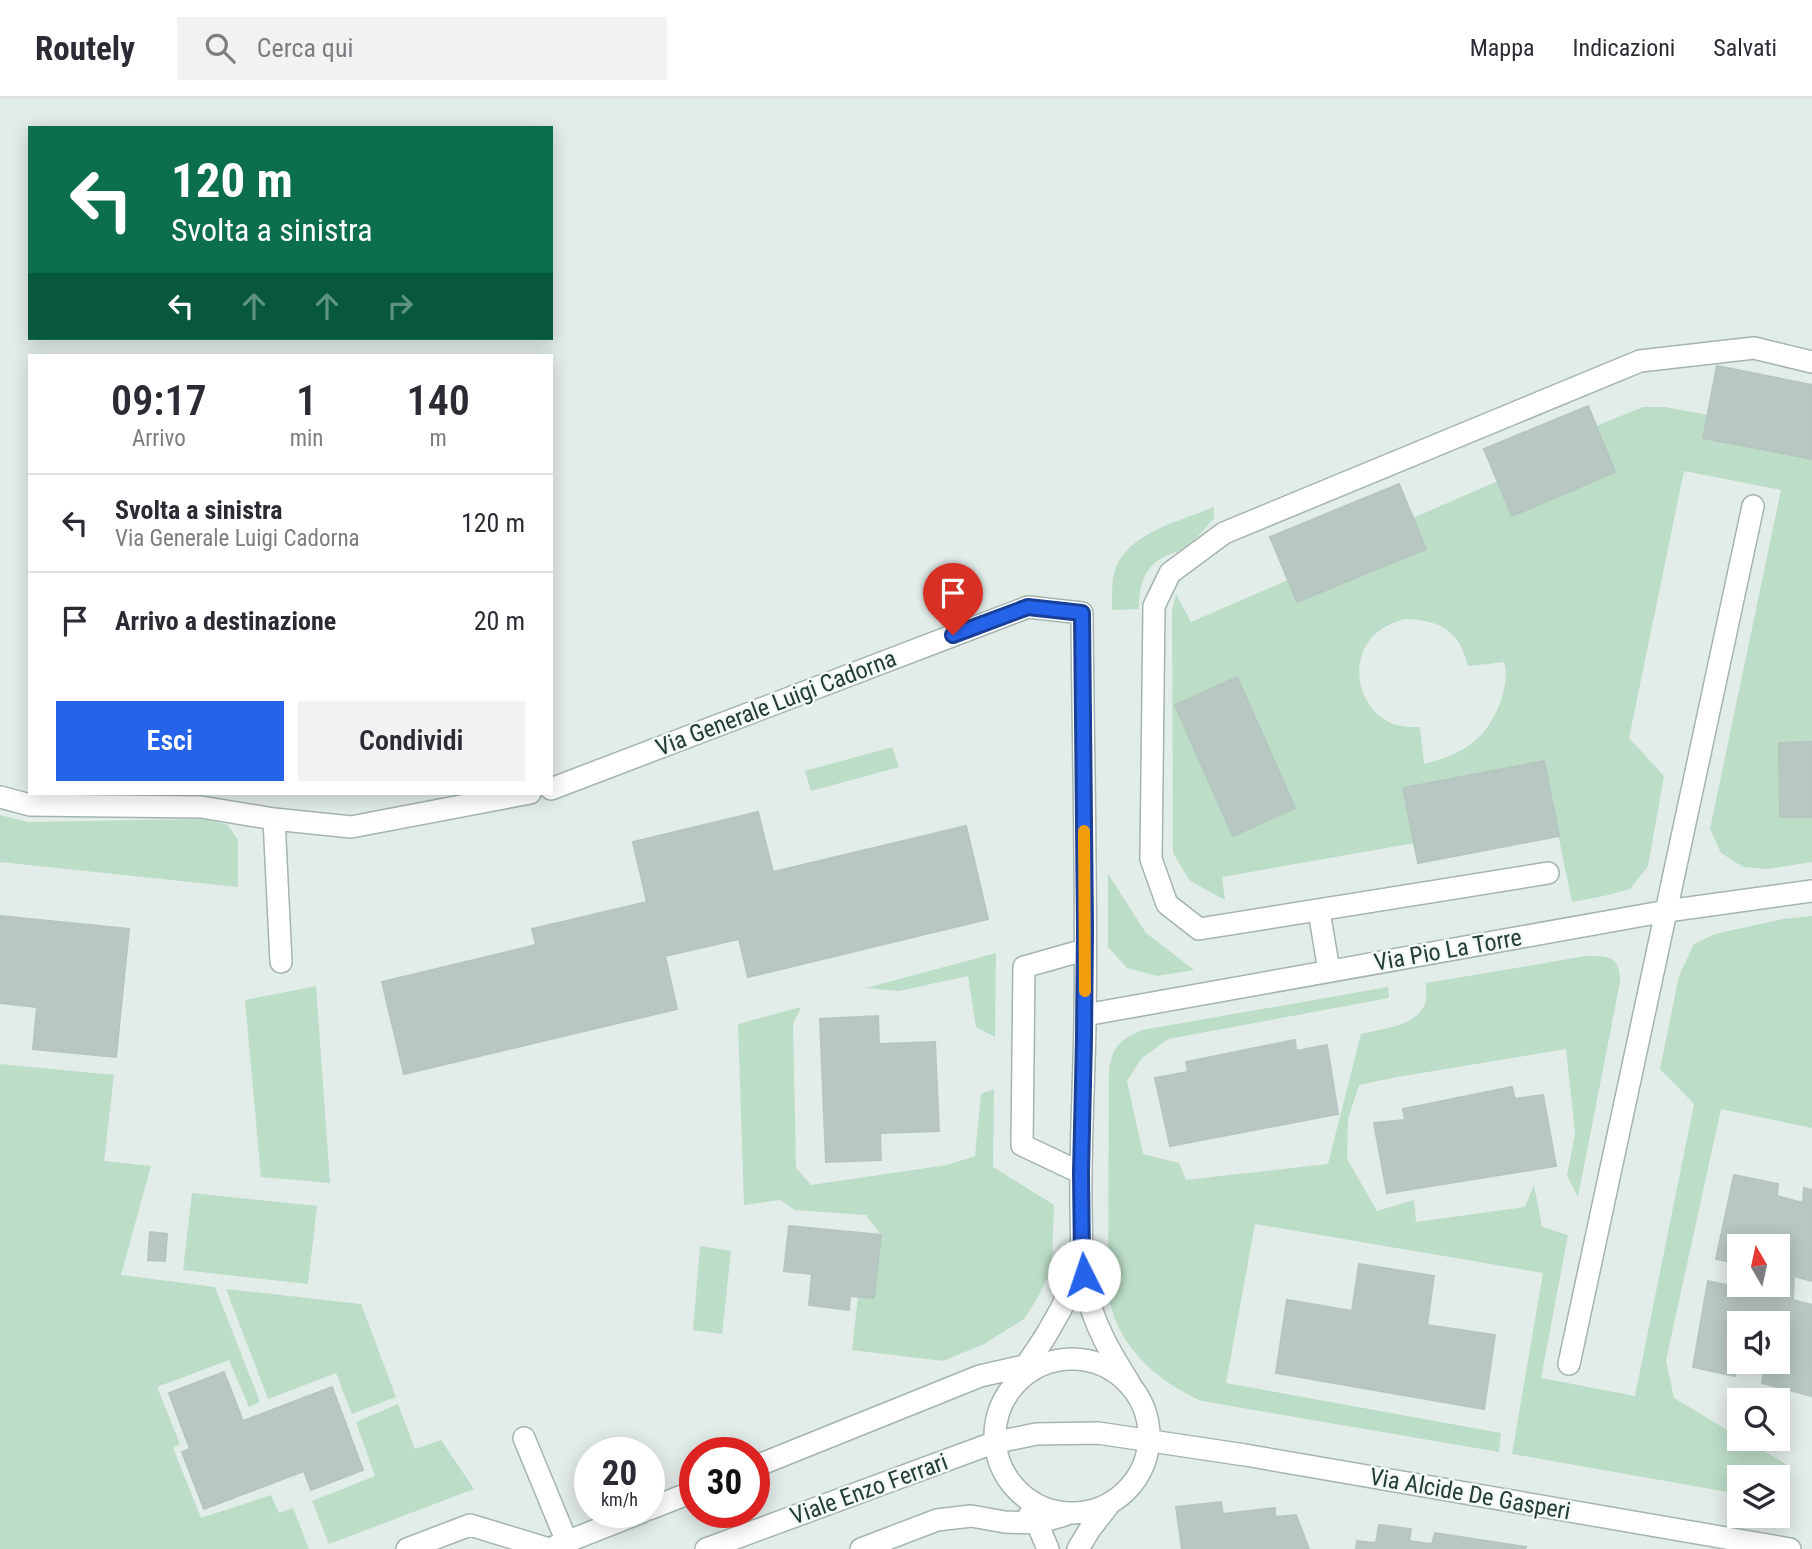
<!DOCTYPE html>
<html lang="it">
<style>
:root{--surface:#fff;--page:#f2f2f3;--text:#2b2b33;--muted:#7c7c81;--line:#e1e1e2;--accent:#2563eb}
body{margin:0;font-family:"Roboto Condensed",sans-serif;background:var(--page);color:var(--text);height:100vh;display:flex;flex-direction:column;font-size:26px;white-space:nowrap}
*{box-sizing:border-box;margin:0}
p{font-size:23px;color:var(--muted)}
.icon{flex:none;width:38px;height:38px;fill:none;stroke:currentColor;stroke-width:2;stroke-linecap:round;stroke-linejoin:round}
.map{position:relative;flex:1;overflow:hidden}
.panel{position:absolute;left:28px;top:256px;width:525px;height:441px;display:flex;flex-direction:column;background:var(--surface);border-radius:0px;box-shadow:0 4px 18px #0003}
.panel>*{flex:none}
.top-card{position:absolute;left:28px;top:28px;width:525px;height:214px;border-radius:0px;box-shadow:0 4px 18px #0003;background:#0b6e4f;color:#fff;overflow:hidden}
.needle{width:46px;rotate:351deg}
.buttons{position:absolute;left:1727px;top:1136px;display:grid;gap:14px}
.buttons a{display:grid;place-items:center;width:63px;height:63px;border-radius:0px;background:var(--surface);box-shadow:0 4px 18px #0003;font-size:35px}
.speed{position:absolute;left:574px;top:1339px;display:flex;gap:14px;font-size:35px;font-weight:700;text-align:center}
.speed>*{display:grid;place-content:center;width:91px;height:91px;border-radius:50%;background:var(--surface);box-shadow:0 4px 18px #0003;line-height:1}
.speed small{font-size:18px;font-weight:400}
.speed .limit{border:10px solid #d22;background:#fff;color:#111}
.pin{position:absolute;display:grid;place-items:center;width:60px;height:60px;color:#fff;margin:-72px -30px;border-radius:50% 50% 50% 0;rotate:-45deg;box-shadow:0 0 7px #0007}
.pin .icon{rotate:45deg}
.me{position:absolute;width:77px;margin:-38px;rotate:356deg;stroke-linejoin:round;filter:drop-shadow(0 0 5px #0008)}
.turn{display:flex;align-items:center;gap:24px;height:147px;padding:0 28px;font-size:32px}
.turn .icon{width:91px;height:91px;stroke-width:2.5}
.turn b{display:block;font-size:49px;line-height:60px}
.lanes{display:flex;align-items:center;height:66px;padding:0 28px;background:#0003;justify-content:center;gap:35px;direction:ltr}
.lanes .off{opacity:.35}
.eta{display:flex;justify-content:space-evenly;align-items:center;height:119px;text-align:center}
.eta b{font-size:42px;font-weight:600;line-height:49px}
.primary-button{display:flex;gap:14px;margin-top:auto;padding:14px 28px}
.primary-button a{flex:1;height:80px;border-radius:0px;background:var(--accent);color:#fff;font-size:28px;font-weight:600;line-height:80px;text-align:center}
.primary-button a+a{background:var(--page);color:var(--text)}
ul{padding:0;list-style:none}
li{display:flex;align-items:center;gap:21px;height:98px;padding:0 28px;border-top:2px solid var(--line)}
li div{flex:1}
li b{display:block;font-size:26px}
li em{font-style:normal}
header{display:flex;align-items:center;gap:42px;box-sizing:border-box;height:98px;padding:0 35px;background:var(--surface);border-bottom:2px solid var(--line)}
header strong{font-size:33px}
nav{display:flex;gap:38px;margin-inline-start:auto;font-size:24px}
.search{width:490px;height:63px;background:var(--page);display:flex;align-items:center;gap:18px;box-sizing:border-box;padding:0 24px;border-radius:0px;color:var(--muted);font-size:26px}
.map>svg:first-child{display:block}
.green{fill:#bcddc8;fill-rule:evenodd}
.building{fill:#b8c7c2;stroke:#b5c6c0;stroke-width:2}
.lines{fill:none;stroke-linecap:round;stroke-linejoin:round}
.minor-casing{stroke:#a5b4b0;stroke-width:24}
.minor{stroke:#fff;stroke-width:21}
.route-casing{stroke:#184099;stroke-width:18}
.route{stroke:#2563eb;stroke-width:12}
.slow{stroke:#f59e0b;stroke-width:12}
.labels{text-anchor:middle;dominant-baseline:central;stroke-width:5;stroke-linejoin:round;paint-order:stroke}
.street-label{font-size:24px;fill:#233d38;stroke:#f3f9f6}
</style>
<header>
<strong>Routely</strong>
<div class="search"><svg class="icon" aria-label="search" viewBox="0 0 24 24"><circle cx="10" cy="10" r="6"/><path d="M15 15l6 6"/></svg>Cerca qui</div>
<nav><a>Mappa</a><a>Indicazioni</a><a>Salvati</a></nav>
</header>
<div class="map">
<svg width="1812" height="1451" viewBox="0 0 1812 1451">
<rect width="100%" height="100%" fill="#e2ece9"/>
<path class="green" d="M1643,309h22l43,8 104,44v283l-33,1 1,74h32v45l-45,7 -24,-2 -22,-14 -11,-24 71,-339 -97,-19 -55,267 35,38 -16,90 -18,23 -26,7 -32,6 -29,-141 -139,27 10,55 -192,34 3,23 -35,-19 -17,-28 -1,-242 4,-17 15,28 97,-42 9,22 129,-53 -13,-31 85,-37 14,34 103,-42 -19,-47zM1405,521c35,1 55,12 63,47l36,-4c4,11 1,26 -3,38 -13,39 -39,55 -77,64l-4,-37c-9,0 -19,0 -27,-3 -32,-13 -44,-55 -24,-83 9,-12 22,-18 36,-22zM1237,579l58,131 -62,28 -58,-130z
M1214,409v11c-10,12 -20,24 -33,32 -7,3 -14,5 -21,9 -18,12 -21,30 -21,50l-27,1c0,-15 -1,-36 7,-49 17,-30 64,-41 95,-54z
M892,649l7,20 -88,24 -6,-20z
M0,717l28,7 177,-3 23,6 10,15v47l-238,-25z
M1108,776l38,59 48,37 -37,6 -30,-8 -19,-21z
M1812,818v212l-91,-19 -55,251 8,38 65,39 1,1 3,1 43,25 -7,37h-1v-24h-38l-1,17 -227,-40 31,-181 -288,-49 -29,159 275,50 -2,19 -297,-51c-42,-18 -81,-51 -92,-98 -2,-9 -1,-19 -2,-28l1,-206c5,-26 11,-28 33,-39l246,-43 1,11 -221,41 -27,20 -14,22 16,73 36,9 7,17 142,-16 33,-130c22,-6 57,-7 65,-33 1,-5 0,-13 0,-18l160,-27c23,0 34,0 34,26l-42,215 -11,-21 8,-43 -9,-84 -169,28 -38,8 -11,34 -1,40 30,52 37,-11 2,22 109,-15 9,-22 8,42 26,8 -27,143 94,18 59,-292 -34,-35 19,-93 15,-32 21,-10 68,-15z
M996,855l-1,84 -19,-10 -8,-51 -69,15 -33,-3z
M316,888l14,197 -69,-6 -16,-177z
M801,909l-8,17 3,144 15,17 136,-20 28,-9 6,-62 13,-5 -1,78 61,38 -2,53 -5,21 -10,20 -13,20 -40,25 -41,17 -91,-11 6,-53 16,1 7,-63 -15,-20 -71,-5 -15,-10 -36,5 -6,-181z
M0,966l114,11 -10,86 47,5 -30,109 94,12 45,115 -11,5 -20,-47 -72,27 23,57 -7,4 28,70 70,-23 8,18 14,-5 16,41h-309z
M192,1095l125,13 -9,78 -125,-14z
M700,1148l31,5 -9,83 -29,-4z
M226,1191l135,15 35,93 -44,17 -16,-41 -68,26z
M398,1306l17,45 26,-9 33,49 -145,55 -17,-43 63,-25 -19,-54z"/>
<path class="building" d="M1717,268l95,19v74l-109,-21z
M1588,308l27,66 -103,44 -28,-67z
M1399,386l27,65 -129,53 -27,-65z
M1237,579l58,131 -62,28 -58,-131z
M1812,644v75h-32l-1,-74z
M1544,663l15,75 -141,27 -15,-75z
M758,714l15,60 193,-46 22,93 -240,58 -9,-38 -74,17 12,53 -273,65 -22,-92 154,-37 -4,-16 115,-27 -14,-60z
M0,818l129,13 -13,128 -83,-8 4,-42 -37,-4z
M878,918l1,28 56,-2 4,89 -59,2 1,27 -55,2 -6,-143z
M1295,942l1,11 31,-6 11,69 -168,32 -15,-68 33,-6 -2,-10z
M1512,989l3,12 28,-4 13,71 -169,27 -13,-70 31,-3 -2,-11z
M1734,1077l44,9 -1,12 26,7 1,-15 8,2v91l-18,-5 -1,24 19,5v83l-1,8 -49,-13 2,-15 -23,-6h37v-39h-38v38l-5,15 -42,-9 15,-86 45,10 2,-7h23v-38h-38v18l-24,-5z
M789,1128l92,9 -7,63 -24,-2 -1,14 -40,-5 3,-31 -28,-3z
M150,1134l17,2 -2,27 -17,-1z
M1359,1166l75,12 -7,49 68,10 -11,74 -208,-36 11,-73 65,11z
M224,1274l19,49 89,-34 31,83 -52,20 -7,-19 -100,38 -22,-57 8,-3 -21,-56z
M1221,1404l2,12 52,-6v9l21,-2 13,34h-127l-6,-42z
M1379,1427l32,4 -2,12 23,3 3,-11 91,14 -1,2h-169l1,-8 19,2z"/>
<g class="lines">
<g class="minor-casing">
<path id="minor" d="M551,691l477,-182 54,6c1,136 5,273 3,409 -1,62 -5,125 -4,187 1,26 -1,53 5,79 7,36 25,66 44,96
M0,699l30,8 171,2 73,12 77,8 179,-34
M274,721l7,143
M1548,775l-349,56 -32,-25 -16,-45 3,-253 16,-33 54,-40 416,-172 114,-13 58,14
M1319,813l10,60
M1085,917l582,-104 145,-20
M1081,1075l-59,-28 2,-178 60,-17
M995 1338a77 77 0 1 1 154 0a77 77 0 1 1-154 0Z
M1569,1266l184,-858
M1021,1275l24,-36 16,-28 20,-46
M524,1340l43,104
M754,1369l226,-91 44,-10 12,-1
M649,1411l46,-18
M1030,1415l7,10 11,26
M556,1448l86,-34
M407,1451l63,-24 79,24
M706,1451l287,-106 43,-9 62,-1 147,22 545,94
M861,1451l76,-29 34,-4 34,6 32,1 28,-8
M1078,1451l12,-20 18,-23"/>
</g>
<use href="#minor" class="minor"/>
</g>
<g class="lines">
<g class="route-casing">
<path id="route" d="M953,537l75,-28 54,6 3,315 -1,110 -3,135 1,88 2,14"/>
</g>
<use href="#route" class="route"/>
<path class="slow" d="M1084,733l1,160"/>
</g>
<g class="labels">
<g class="street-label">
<text transform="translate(776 605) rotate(-21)">Via Generale Luigi Cadorna</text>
<text transform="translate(1448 852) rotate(-10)">Via Pio La Torre</text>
<text transform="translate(869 1391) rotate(-20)">Viale Enzo Ferrari</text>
<text transform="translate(1470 1396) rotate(10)">Via Alcide De Gasperi</text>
</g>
</g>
</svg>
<div class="buttons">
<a><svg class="needle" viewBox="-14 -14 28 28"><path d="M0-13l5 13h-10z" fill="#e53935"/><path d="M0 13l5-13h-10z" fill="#7c7c81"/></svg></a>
<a><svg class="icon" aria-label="sound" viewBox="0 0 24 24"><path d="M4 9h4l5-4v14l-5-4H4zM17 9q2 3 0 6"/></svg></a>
<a><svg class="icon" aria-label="search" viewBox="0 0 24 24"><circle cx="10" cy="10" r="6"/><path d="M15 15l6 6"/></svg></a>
<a><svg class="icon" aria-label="layers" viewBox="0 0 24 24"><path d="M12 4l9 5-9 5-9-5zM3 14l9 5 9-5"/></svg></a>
</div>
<div class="speed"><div>20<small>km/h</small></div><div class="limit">30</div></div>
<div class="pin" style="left:953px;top:537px;background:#d93025"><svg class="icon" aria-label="arrive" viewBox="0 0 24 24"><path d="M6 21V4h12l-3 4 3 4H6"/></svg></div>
<svg class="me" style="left:1084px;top:1177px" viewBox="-20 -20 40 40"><circle r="19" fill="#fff"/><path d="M0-13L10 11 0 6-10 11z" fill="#2563eb"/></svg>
<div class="top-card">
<div class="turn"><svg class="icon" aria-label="left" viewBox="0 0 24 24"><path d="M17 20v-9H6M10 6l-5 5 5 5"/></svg><div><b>120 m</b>Svolta a sinistra</div></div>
<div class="lanes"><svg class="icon" aria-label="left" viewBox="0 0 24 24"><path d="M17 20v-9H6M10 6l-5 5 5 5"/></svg><svg class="icon off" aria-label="ahead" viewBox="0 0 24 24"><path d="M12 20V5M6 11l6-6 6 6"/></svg><svg class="icon off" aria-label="ahead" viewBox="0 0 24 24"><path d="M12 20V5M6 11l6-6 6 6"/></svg><svg class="icon off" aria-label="right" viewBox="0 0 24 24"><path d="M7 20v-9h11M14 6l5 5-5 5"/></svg></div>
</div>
<section class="panel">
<div class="eta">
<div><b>09:17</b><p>Arrivo</p></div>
<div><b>1</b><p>min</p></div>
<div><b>140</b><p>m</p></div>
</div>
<ul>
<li><svg class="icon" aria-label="left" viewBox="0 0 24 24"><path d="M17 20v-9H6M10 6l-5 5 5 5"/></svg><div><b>Svolta a sinistra</b><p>Via Generale Luigi Cadorna</p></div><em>120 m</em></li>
<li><svg class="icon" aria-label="arrive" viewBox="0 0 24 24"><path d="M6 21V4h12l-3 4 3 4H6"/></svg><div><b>Arrivo a destinazione</b></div><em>20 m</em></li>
</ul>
<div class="primary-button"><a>Esci</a><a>Condividi</a></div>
</section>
</div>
